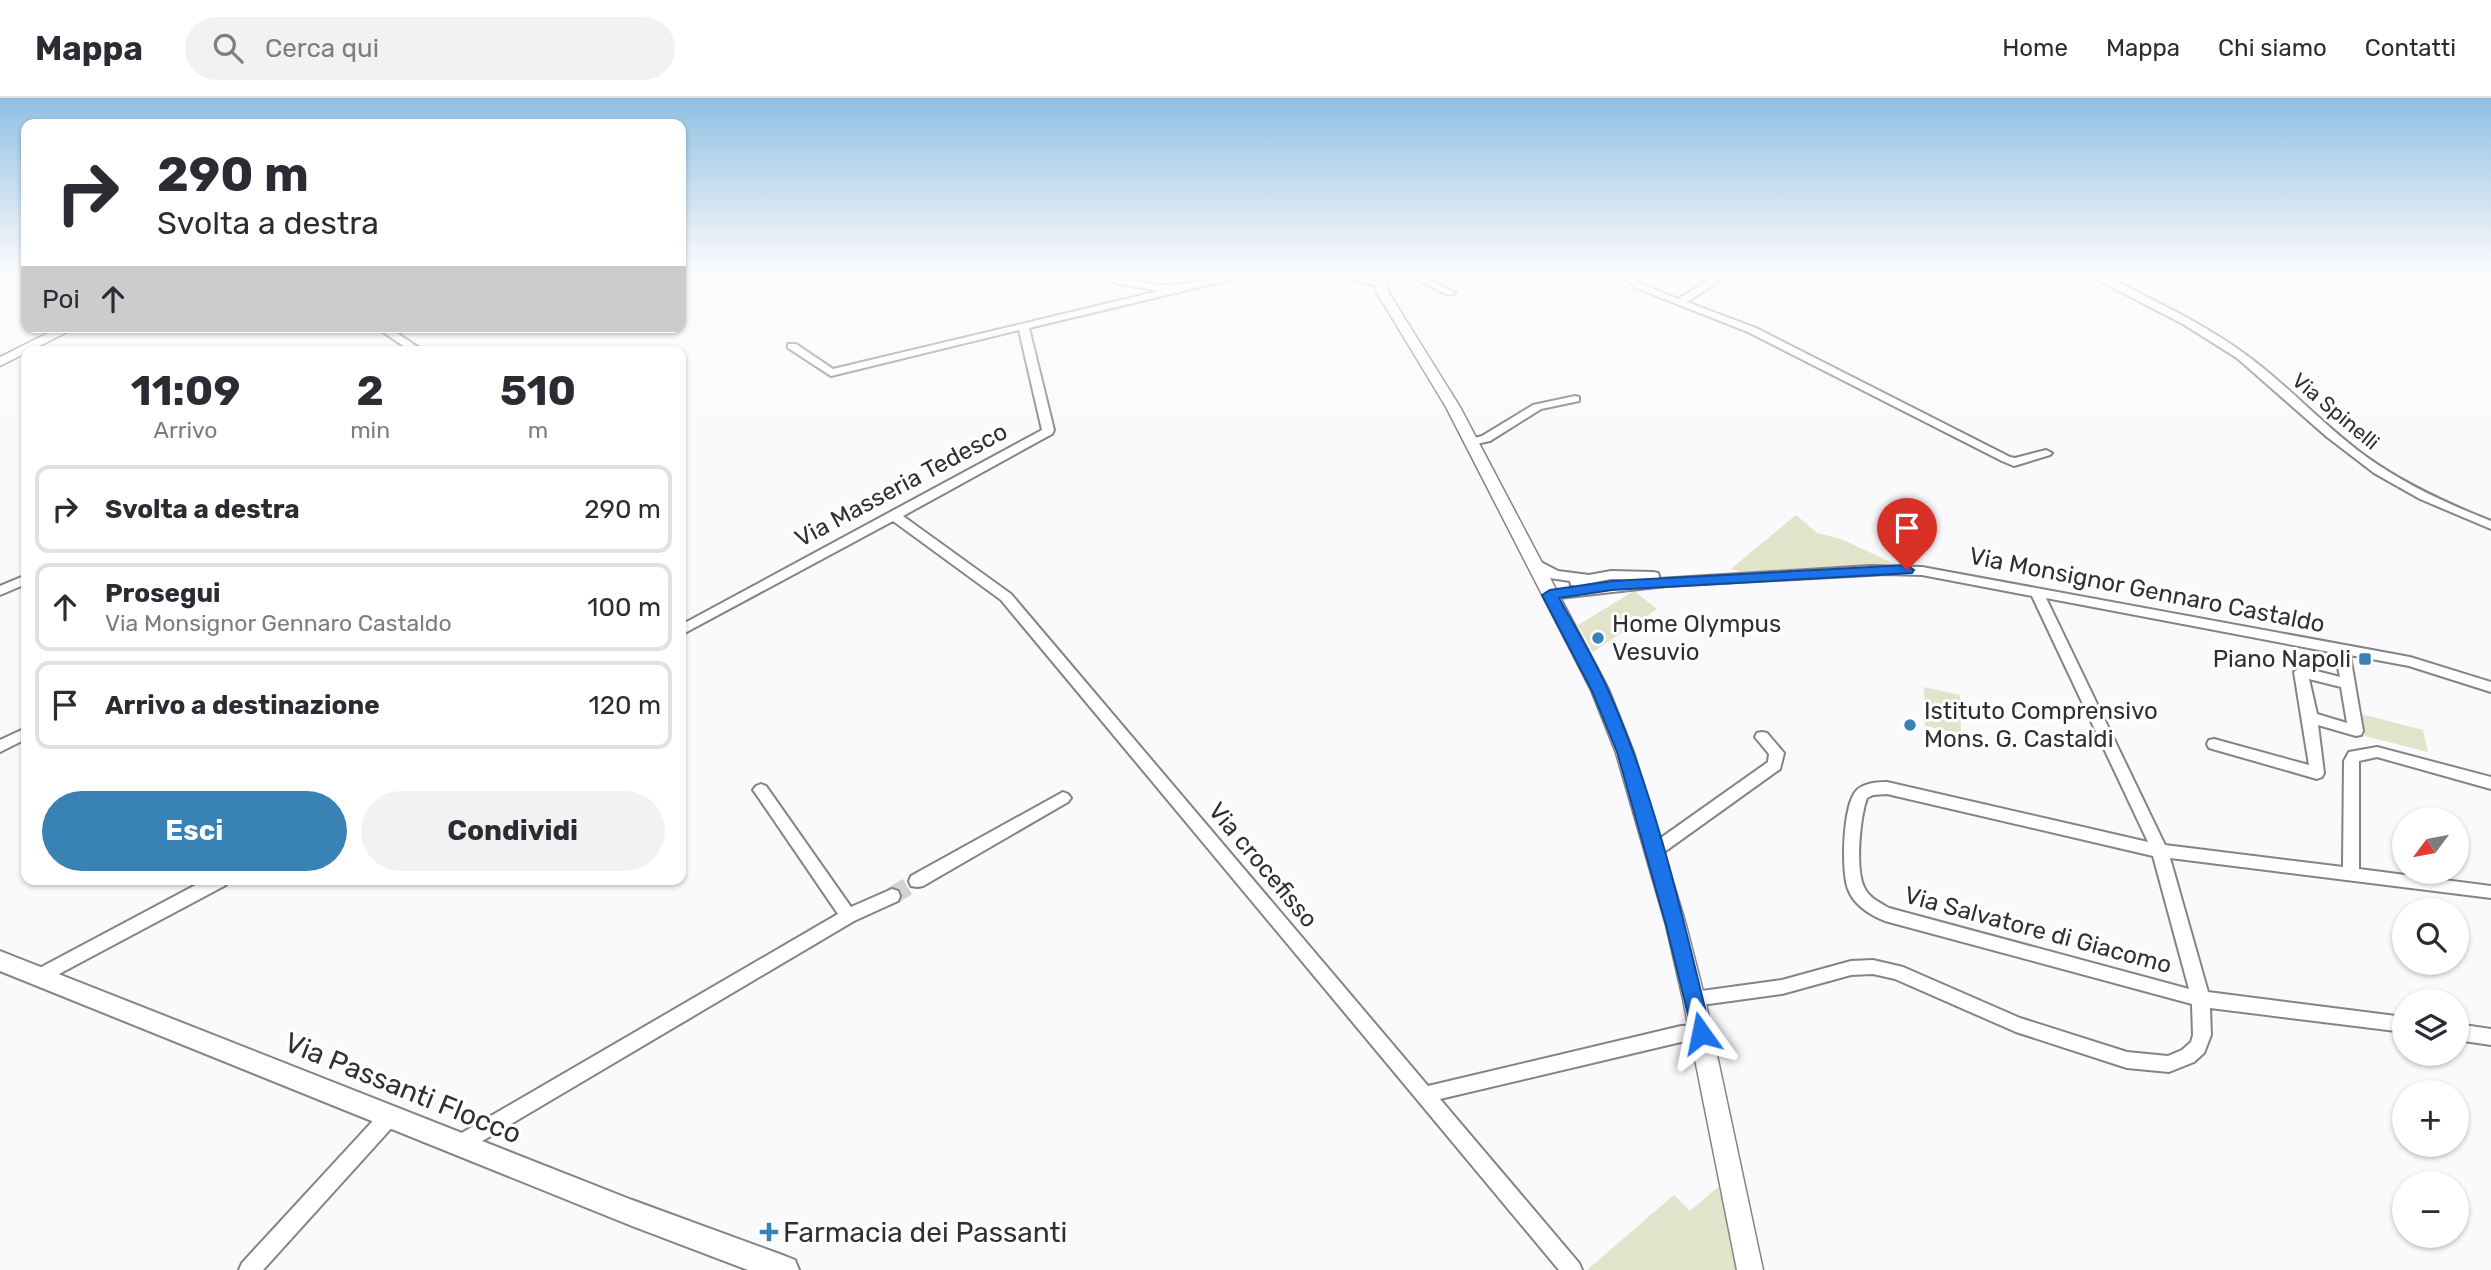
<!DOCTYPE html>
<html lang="it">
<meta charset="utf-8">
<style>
:root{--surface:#fff;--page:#f2f2f3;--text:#2b2b33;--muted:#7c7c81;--line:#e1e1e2;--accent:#3982b6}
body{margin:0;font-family:Rubik,sans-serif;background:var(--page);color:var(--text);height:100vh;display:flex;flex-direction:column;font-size:26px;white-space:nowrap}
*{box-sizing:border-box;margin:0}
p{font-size:23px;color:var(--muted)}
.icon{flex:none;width:38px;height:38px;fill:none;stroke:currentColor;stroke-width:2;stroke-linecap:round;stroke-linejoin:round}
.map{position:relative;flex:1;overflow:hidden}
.drawer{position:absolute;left:21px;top:248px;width:665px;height:539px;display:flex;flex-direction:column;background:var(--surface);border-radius:14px;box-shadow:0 2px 5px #0004}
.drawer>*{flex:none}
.banner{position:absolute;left:21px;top:21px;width:665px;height:214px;border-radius:14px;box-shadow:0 2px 5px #0004;background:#fff;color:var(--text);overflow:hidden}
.needle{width:46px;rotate:238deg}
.tools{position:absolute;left:2392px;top:709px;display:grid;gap:14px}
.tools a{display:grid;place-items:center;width:77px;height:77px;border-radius:50%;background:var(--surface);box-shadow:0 2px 5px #0004;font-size:35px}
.pin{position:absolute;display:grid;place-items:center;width:60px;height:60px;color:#fff;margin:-72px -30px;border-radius:50% 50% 50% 0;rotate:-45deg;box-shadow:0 0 7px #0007}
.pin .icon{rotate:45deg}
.me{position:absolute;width:77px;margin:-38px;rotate:348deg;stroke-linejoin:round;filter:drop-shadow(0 0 5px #0008)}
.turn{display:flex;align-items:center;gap:24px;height:147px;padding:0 21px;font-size:32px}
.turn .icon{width:91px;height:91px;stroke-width:2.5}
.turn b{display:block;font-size:49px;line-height:60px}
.then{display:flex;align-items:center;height:66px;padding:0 21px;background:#0003;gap:14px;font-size:26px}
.eta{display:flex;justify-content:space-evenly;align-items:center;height:119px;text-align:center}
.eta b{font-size:42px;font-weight:700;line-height:49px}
.button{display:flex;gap:14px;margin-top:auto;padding:14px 21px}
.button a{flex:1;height:80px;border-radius:42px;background:var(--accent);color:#fff;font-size:28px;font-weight:700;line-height:80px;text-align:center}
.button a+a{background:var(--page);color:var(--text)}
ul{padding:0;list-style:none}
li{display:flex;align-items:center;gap:21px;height:88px;margin:0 14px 10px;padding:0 7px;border:4px solid var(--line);border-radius:14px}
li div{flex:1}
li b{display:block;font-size:26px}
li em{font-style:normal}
header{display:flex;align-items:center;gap:42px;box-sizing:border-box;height:98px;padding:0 35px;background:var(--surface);border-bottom:2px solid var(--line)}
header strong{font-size:33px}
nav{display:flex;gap:38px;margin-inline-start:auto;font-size:24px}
.search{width:490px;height:63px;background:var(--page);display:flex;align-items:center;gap:18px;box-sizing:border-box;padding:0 24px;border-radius:38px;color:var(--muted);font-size:26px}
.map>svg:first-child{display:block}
.green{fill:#e1e3cb}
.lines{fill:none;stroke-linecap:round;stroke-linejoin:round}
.minor-tunnel{stroke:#d2d1d3;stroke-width:18;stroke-dasharray:18 9;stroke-linecap:butt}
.minor-casing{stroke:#848486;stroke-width:4}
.tertiary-casing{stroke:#848486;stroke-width:3}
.secondary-casing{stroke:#848486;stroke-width:4}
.minor{fill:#fff;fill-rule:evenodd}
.tertiary{fill:#fff;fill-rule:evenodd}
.secondary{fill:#fff;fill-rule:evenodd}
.route{fill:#1a73e8;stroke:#114b97;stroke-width:2}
.poi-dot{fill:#3982b6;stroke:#fff;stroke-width:2.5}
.labels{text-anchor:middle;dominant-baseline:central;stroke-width:6;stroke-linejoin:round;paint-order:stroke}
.far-street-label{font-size:21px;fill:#303031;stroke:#fff}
.street-label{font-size:24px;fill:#303031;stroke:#fff}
.poi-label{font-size:24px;fill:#303031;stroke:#fff;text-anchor:start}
.near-street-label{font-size:28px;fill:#303031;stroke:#fff}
.near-poi-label{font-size:28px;fill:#303031;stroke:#fff;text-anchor:start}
</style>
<header>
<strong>Mappa</strong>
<div class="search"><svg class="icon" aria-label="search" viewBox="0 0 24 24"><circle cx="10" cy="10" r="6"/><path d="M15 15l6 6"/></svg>Cerca qui</div>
<nav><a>Home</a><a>Mappa</a><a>Chi siamo</a><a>Contatti</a></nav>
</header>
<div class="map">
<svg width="2491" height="1172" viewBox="0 0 2491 1172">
<rect width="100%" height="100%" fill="#faf9fb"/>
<path class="green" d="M1796,417l21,18 24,6 54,25 -155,8 -9,-3z
M1634,493l23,18 -64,43 -15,-27z
M1924,589l36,8 1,39 -36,-8z
M2361,616l62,16 5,22 -63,-16z
M1718,1089l11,29 10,54h-152l87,-75 16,16z"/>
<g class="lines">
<path class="minor-tunnel" d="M892,798l25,-15"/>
<g class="minor-casing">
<path id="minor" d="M1097,176c22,-1 42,11 64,11 32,1 62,-12 93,-11l-225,54 25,102 -2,4 -149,82 108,78 417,492 253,-60 20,-1 6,3 3,5 -3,5 -26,4 -241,57 139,164 3,7h-23l-558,-670 -108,-79 -212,114v-10l361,-195 -23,-100 -188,46 -43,-28v-4h8l37,25 326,-78 -40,-7z
M1339,176h15l32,10 -5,3z
M1404,176h13l39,19 -8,2z
M1621,176h10l11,10 36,15 34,-21h6v4l-31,20 69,26 254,129 5,1 31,-8 6,3 -2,2 -36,11 -12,-5 -254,-129 -112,-44z
M2086,176c21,-1 41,13 59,22 41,20 83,43 118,72 36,29 67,63 105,90 38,27 80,46 123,63v8l-71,-30 -46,-26 -47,-36 -90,-79 -54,-34z
M376,229h12l37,25h-13z
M1575,298l4,1v4l-38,8 -51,32 -19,4 -6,-3 2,-2 15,-4 51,-31z
M1533,460l25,13 31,4 22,-4 42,1 5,1 1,3 -1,3 212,-13 52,1 488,90 81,25v10l-82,-26 -59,-11 13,76 -2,4 -5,1 -38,-11 6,48 -2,4 -5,2 -108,-31 -2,-4 2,-4 5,-1 95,26 -15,-93 7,-5 39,10 -5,-24 -289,-55 119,247 178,22 1,-106 5,-9 28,-5 114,30v12l-114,-32 -18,4v108l132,17v12l-321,-40 38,134 196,25v15l-194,-24 1,27 -7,18 -10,9 -25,10 -42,-4 -111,-36 -121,-53 -22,-5 -22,1 -69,19 -88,12 -6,-2 -3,-5 3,-5 6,-2 88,-12 69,-19 22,-1 30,7 117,51 107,34 41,4 14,-6 9,-8 2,-7 -1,-31 -307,-83c-15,-6 -31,-16 -37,-32 -7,-18 -5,-83 8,-98 7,-8 21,-9 31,-9l261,60 -116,-246 -110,-21 -35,-1 -221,12 -116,13 -7,-4 2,-3 97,-12 -31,-1 -35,7 -5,-1 -1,-4 -20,-3 -21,-13 -2,-3zM2309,581l32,8 6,36 -30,-9zM1887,696l266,62 36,133 -300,-81c-9,-5 -21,-11 -25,-21 -9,-18 -4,-70 3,-89l6,-3z
M26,477v9l-26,11v-9z
M26,630v11l-26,13v-12z
M1762,634l5,1 17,20 -4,16 -120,86 -6,2 -6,-2 -2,-4 2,-4 120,-85 1,-8 -14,-17 2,-4z
M761,686l5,2 85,121 41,-18 6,2 2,5 -2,5 -44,20 -387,229 -7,3 -7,-3 -2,-6 2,-6 385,-224 -82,-120 -3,-4 3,-4z
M1063,694l5,2 3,4 -3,4 -145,84 -6,1 -6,-1 -2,-5 2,-5z
M205,782h23l-2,5 -182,97 -6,2 -6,-2 -3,-5 3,-5z
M2457,926l34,5v16l-34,-5z
M389,1010l7,3 2,6 -2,6 -133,147h-24l3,-7 140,-152z"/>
</g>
<g class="tertiary-casing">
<path id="tertiary" d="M1378,176h12l-3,10 2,9 71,114 149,283 25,63 52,172 19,74 58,271h-26l-54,-271 -17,-74 -50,-172 -25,-63 -145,-283 -69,-114 -2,-9z
M60,229h17l-77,39v-9z"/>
</g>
<g class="secondary-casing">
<path id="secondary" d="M0,853l632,249 153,56 10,4 4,10h-51l-116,-44 -632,-255z"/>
</g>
<use href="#minor" class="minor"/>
<use href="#tertiary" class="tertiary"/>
<use href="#secondary" class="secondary"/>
</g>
<linearGradient id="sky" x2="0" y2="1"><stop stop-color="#8fc0e2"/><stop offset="0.52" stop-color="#fdfcfd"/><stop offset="1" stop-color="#fdfcfd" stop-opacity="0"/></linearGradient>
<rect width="2491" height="340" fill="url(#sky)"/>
<path class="route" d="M1907,467l7,5 -2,3 -300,17 -53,8c17,31 36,62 50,94 47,105 75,230 102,341l-3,6 -7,3 -7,-3 -28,-114 -49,-173 -25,-61 -50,-96 8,-5 62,-9z"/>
<g class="poi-dot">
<circle cx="1598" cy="540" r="7"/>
<rect x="2358" y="554" width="14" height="14" rx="3.5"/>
<circle cx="1910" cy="627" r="7"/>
<path d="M765.5 1123.5h7v7h7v7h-7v7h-7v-7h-7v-7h7z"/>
</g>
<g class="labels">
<g class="far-street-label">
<text transform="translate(2336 313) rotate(40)">Via Spinelli</text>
</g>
<g class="street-label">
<text transform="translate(901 387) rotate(-28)">Via Masseria Tedesco</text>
<text transform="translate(2147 492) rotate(11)">Via Monsignor Gennaro Castaldo</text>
<text transform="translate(1263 767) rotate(50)">Via crocefisso</text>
<text transform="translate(2038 832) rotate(15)">Via Salvatore di Giacomo</text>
</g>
<g class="poi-label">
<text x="1612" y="526">Home Olympus<tspan x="1612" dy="28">Vesuvio</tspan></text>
<text x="2351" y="561" text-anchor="end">Piano Napoli</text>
<text x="1924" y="613">Istituto Comprensivo<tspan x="1924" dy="28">Mons. G. Castaldi</tspan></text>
</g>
<g class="near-street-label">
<text transform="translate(403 990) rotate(22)">Via Passanti Flocco</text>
</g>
<g class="near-poi-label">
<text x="783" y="1134">Farmacia dei Passanti</text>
</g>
</g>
</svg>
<div class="tools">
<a><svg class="needle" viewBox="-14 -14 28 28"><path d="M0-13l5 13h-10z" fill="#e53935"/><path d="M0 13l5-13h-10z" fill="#7c7c81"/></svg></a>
<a><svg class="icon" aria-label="search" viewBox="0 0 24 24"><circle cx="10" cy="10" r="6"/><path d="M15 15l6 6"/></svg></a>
<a><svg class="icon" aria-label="layers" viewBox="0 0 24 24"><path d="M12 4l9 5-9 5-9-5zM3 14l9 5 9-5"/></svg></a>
<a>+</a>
<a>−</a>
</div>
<div class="pin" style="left:1907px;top:472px;background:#d93025"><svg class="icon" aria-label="arrive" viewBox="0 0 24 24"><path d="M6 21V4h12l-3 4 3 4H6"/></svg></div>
<svg class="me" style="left:1701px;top:935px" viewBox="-20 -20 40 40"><path d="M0-17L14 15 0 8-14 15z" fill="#1a73e8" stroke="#fff" stroke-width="4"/></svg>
<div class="banner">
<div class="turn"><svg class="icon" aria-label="right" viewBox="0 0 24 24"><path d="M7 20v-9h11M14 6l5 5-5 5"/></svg><div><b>290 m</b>Svolta a destra</div></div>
<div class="then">Poi<svg class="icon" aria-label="ahead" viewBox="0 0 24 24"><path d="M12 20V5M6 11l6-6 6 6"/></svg></div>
</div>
<section class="drawer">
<div class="eta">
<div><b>11:09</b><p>Arrivo</p></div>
<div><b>2</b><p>min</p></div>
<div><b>510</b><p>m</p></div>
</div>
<ul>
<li><svg class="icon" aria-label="right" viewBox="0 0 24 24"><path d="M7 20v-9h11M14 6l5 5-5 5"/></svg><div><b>Svolta a destra</b></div><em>290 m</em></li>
<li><svg class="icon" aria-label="ahead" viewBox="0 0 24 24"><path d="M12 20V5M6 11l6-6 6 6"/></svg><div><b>Prosegui</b><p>Via Monsignor Gennaro Castaldo</p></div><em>100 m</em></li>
<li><svg class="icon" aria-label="arrive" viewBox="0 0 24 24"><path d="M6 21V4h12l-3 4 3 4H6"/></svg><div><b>Arrivo a destinazione</b></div><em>120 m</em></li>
</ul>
<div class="button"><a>Esci</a><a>Condividi</a></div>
</section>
</div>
